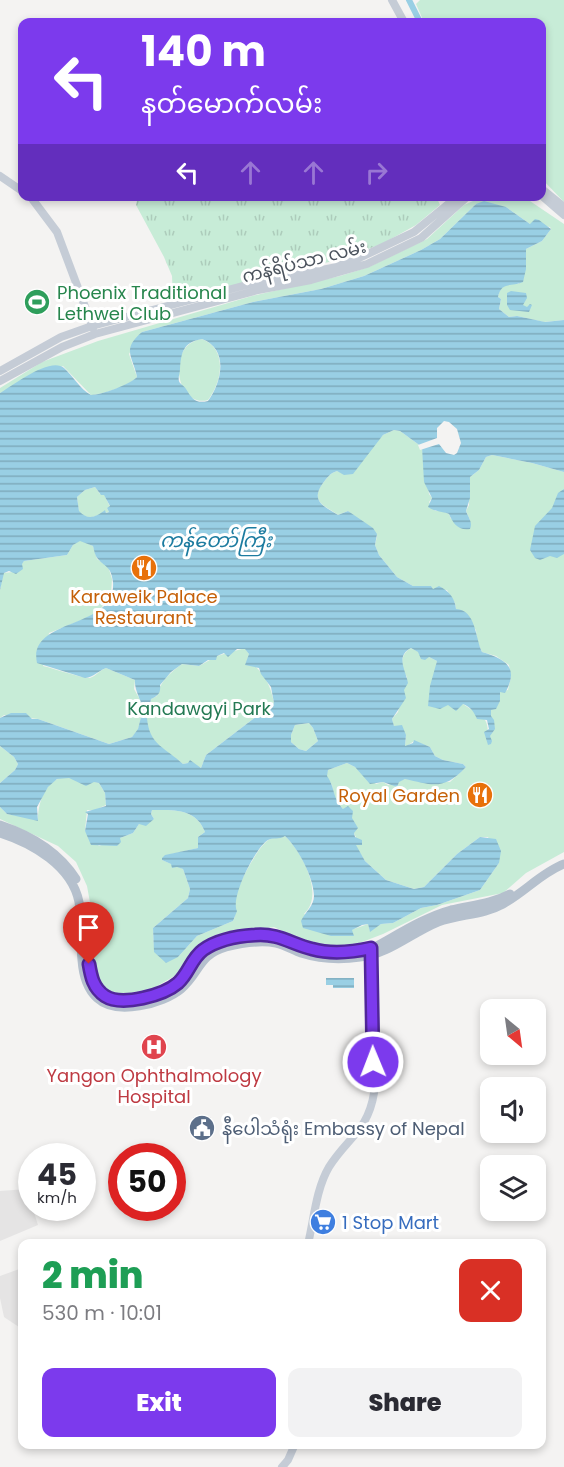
<!DOCTYPE html>
<meta charset="utf-8">
<style>
:root{--surface:#fff;--page:#f2f2f3;--text:#2b2b33;--muted:#7c7c81;--accent:#7c3aed}
body{margin:0;font-family:Poppins,"Noto Sans Myanmar",sans-serif;background:var(--page);color:var(--text);height:100vh;display:flex;flex-direction:column;font-size:22px;white-space:nowrap}
*{box-sizing:border-box;margin:0}
p{font-size:20px;color:var(--muted)}
.icon{flex:none;width:33px;height:33px;fill:none;stroke:currentColor;stroke-width:2;stroke-linecap:round;stroke-linejoin:round}
.map{position:relative;flex:1;overflow:hidden}
.drawer{position:absolute;left:18px;top:1239px;width:528px;height:210px;display:flex;flex-direction:column;background:var(--surface);border-radius:12px;box-shadow:0 3px 9px #0003}
.drawer>*{flex:none}
.top-card{position:absolute;left:18px;top:18px;width:528px;height:183px;border-radius:12px;box-shadow:0 3px 9px #0003;background:#7c3aed;color:#fff;overflow:hidden}
.needle{width:39px;rotate:151deg}
.fabs{position:absolute;left:480px;top:999px;display:grid;gap:12px}
.fabs a{display:grid;place-items:center;width:66px;height:66px;border-radius:12px;background:var(--surface);box-shadow:0 3px 9px #0003;font-size:30px}
.speed{position:absolute;left:18px;top:1143px;display:flex;gap:12px;font-size:30px;font-weight:700;text-align:center}
.speed>*{display:grid;place-content:center;width:78px;height:78px;border-radius:50%;background:var(--surface);box-shadow:0 3px 9px #0003;line-height:1}
.speed small{font-size:15px;font-weight:400}
.speed .limit{border:9px solid #d22;background:#fff;color:#111}
.pin{position:absolute;display:grid;place-items:center;width:51px;height:51px;color:#fff;margin:-62px -26px;border-radius:50% 50% 50% 0;rotate:-45deg;box-shadow:0 0 6px #0007}
.pin .icon{rotate:45deg}
.me{position:absolute;width:66px;margin:-33px;rotate:359deg;stroke-linejoin:round;filter:drop-shadow(0 0 4px #0008)}
.turn{display:flex;align-items:center;gap:21px;height:126px;padding:0 24px;font-size:27px}
.turn .icon{width:78px;height:78px;stroke-width:2.5}
.turn b{display:block;font-size:42px;line-height:51px}
.lanes{display:flex;align-items:center;height:57px;padding:0 24px;background:#0003;justify-content:center;gap:30px;direction:ltr}
.lanes .off{opacity:.35}
.round{display:grid;place-items:center;flex:none;width:63px;height:63px;border-radius:12px;background:var(--page)}
.overview{display:flex;align-items:center;justify-content:space-between;height:102px;padding:0 24px}
h1{font-size:36px;font-weight:800;line-height:45px;color:#1e9e55}
.cta{display:flex;gap:12px;margin-top:auto;padding:12px 24px}
.cta a{flex:1;height:69px;border-radius:12px;background:var(--accent);color:#fff;font-size:24px;font-weight:800;line-height:69px;text-align:center}
.cta a+a{background:var(--page);color:var(--text)}
.map>svg:first-child{display:block}
.education{fill:#e5e4e4}
.grass{fill:url(#grass-tufts)}
.green{fill:#c7ecd7}
.water{fill:url(#water-rules);fill-rule:evenodd}
.pier{fill:#f4f3f2}
.lines{fill:none;stroke-linecap:round;stroke-linejoin:round}
.canal{stroke:#99cfe4;stroke-width:6}
.secondary{stroke:#c5ccd6;stroke-width:8}
.primary{stroke:#b5c0cd;stroke-width:9}
.route-casing{stroke:#51269a;stroke-width:15}
.route{stroke:#7c3aed;stroke-width:10}
.labels{text-anchor:middle;dominant-baseline:central;stroke-width:6;stroke-linejoin:round;paint-order:stroke}
.street-label{font-size:18px;fill:#4c545e;stroke:#fff}
.leisure-label{font-size:18px;fill:#27864d;stroke:#fff;text-anchor:start}
.food-label{font-size:18px;fill:#c56008;stroke:#fff}
.park-label{font-size:18px;fill:#237953;stroke:#fff}
.health-label{font-size:18px;fill:#be3a42;stroke:#fff}
.service-label{font-size:18px;fill:#4e5e75;stroke:#fff;text-anchor:start}
.shop-label{font-size:18px;fill:#366cbe;stroke:#fff;text-anchor:start}
.water-label{font-size:20px;font-style:italic;fill:#1d7ca0;stroke:#fff}
</style>
<div class="map">
<svg width="564" height="1467" viewBox="0 0 564 1467">
<defs>
<pattern id="grass-tufts" width="24" height="20" patternUnits="userSpaceOnUse" patternTransform="scale(1.5)"><rect width="24" height="20" fill="#c7ecd7"/><path d="M3 7l-1-3M5 7V3M7 7l1-3M15 17l-1-3M17 17v-4M19 17l1-3" fill="none" stroke="#adccbb"/></pattern>
<pattern id="water-rules" width="6" height="5" patternUnits="userSpaceOnUse" patternTransform="scale(1.5)"><rect width="6" height="5" fill="#99cfe4"/><path d="M0 2.5h6" fill="none" stroke="#7fabbc"/></pattern>
</defs>
<rect width="100%" height="100%" fill="#f4f3f2"/>
<path class="education" d="M27,1189l11,36 -38,16v-50z
M22,1268v61l-18,-12 -4,-19v-22z"/>
<path class="grass" d="M138,196h298l4,9 -24,20 -34,19 -45,16 -164,40 -1,-24 -8,-19 -28,-52z"/>
<path class="green" d="M420,0h144v202l-22,-23v-157h-118l-8,-18z
M482,197h42l40,27v96l-20,2 -27,-6 -8,1 -10,-8 2,-10 -3,-2c2,-12 10,-14 21,-13l7,-35 16,-8 9,-12 -1,-2 -20,-3 -24,-17 -30,-3 -36,35 -19,11 -57,26 -43,13 -68,13 -111,30 -13,22 8,23c-6,8 -36,18 -46,18l-28,-29 -63,27v-5l42,-26 56,-21 154,-45 88,-20 29,-9 58,-28 37,-34z
M202,339c26,10 20,43 6,61 -32,9 -43,-56 -6,-61z
M394,430l6,1 22,16 7,47 3,4 -3,4 6,9h7l7,3 2,5 19,1 -4,-9 3,-6 1,-28 9,-7 7,-13 6,-2 40,8 32,9v380l-38,21 -23,20 -61,12 -59,29 -34,13 -35,-1 -40,-19 -51,8 -25,10 -20,29 -33,19 -30,2 -15,-12 -5,-15 -3,-18 -1,-42 -4,-22 -11,-24 -18,-16 -58,-27v-12l7,7 31,5c0,-14 6,-36 22,-41 6,-1 32,3 39,5l6,10 1,12 -11,5h-8l-2,21 14,15 34,-13 6,-9 15,-5 -3,-5 1,-4c21,0 44,-2 53,22l-7,5v11l-26,6 -10,6 21,9 7,20 -2,9 -35,30 1,19 24,10 19,-21 36,-15c4,-6 1,-15 2,-23 2,-12 22,-49 32,-57 5,-4 12,-4 18,-5 17,16 40,59 19,78l49,22 -2,-6 17,-6 2,7 11,-7 12,-1 28,-15 16,-3 43,-15 19,-27 -11,-26h-8l-23,17 -33,33 -10,2 -28,-9 -21,-19 -10,-16 4,-1 -16,-35 -9,-11 -2,-13 -6,-9 2,-6 19,-7 8,4 21,17 7,-2 5,3 17,-6 45,3 16,-15 -3,-3 -20,-4 -8,-4 -5,-9 -16,-6 -7,5h-2l1,-11 -12,-8 -2,-8 6,-7 9,-35c-7,-10 -7,-23 4,-29l26,13 -1,6 12,38 15,-1c22,15 26,11 25,40l3,-35 8,-11 1,-6 8,-2 3,-13 -2,-12 -13,-9 -14,-4 -5,-11 -1,-11 -20,-21 -1,-6 -8,-13 -15,-1 -1,-3h-18l-16,-9 -18,-22 -4,-10 2,-9 -29,-25 -10,4c-12,-9 -29,-13 -15,-32 4,-5 7,-10 14,-12l5,2 41,-38z
M95,487l5,7h4l6,13 -3,1 2,4 -3,1 -1,-2c-9,6 -17,10 -26,1l-2,-15 8,-7z
M80,540l13,6 4,13 11,7 4,13 -1,15 -9,13 -10,9 -43,17 -6,33c9,2 42,13 47,12 6,-2 10,-8 16,-10l29,12 -1,9 14,25 3,-15 6,-3c3,-15 13,-23 25,-32l17,2 18,-10 28,-8 4,6 -1,6c15,11 23,25 26,43l-68,52 -5,13 -13,-5 -5,1 -27,-20 -15,-26 -3,12 -6,7 -23,7 -71,-25 -34,-4 -4,3v-128l3,-17 10,-1 11,-11 43,-6 6,-10z
M309,723l4,5 5,13 -12,10 -7,-2 -8,-7v-7l4,-10z
M0,746l14,11 4,7 -3,6 -15,13z"/>
<path class="water" d="M484,201l22,6 24,17 5,-5 4,1 12,9 -9,12 -16,8v20l-3,13c-11,5 -22,-1 -25,15l3,2 -2,10 10,8 8,-1 28,6 19,-2v152l-32,-9 -40,-8 -6,2 -7,13 -9,7v21l-4,13c2,6 7,11 4,18 -12,2 -17,-6 -21,-15 -7,-3 -14,-2 -21,-7l4,-9 -8,-16 -2,-35 -22,-16 -6,-1 -11,5 -30,39 -9,1 -7,-4c-7,2 -10,7 -14,12 -14,19 3,24 15,32l10,-4 25,17 4,6 -2,11 4,10 18,22 16,9h18l2,3 6,-3c10,5 16,12 17,23 20,1 19,28 26,43 23,7 38,15 23,41l-5,-1v9l-4,8 -5,1v6l3,4 1,9 -5,7 2,5 -1,3 -3,1 -4,-13 5,-3 -2,-9 -10,-1c-3,-7 -6,-12 -14,-15l-7,7 -8,-6 -8,4 -12,-3 2,-20 7,-25 -8,-4 -4,3 -4,-1 -3,-7 -7,-4c-16,8 -5,23 -3,35l-4,7 2,8 -14,21 2,7 8,-1 4,10 -1,11 8,-3 1,-3 16,7 5,9 8,4 20,4 3,3c-22,24 -34,18 -61,12l-6,3 -2,5 -14,-5 -13,2 -15,-17 -8,-4 -19,7 -1,6c9,13 4,19 16,33l5,-3 5,5 -1,7 6,10 -4,5 1,4 7,3v5h-6l9,16 21,19 28,9 10,-2 33,-33 23,-17 16,2 5,12 -2,12 -19,27 -43,15 -16,3 -28,15 -12,1 -11,8 -2,-8 -6,1 -10,5 2,6h-23l-28,-8 -2,-7c4,-9 13,-15 13,-25 0,-18 -16,-48 -29,-60 -6,4 -12,1 -17,4 -13,8 -38,58 -31,71l-4,10 -36,15 -19,21 -12,6 -12,-11 -1,-24 35,-30 2,-9 -7,-20 -6,-2 -5,1 -1,-4 -9,-4v-2l3,-3 33,-7v-11l7,-5c-9,-24 -32,-22 -53,-22l-1,4 3,5 -8,7 -7,-2 -6,9 -13,5 1,4 -4,4 -26,-1 -6,-14 3,-17 -3,-2 21,-6 -1,-13 -6,-10 -5,-1 -8,4 -17,-8 -12,1 -9,8 -11,20 1,14 -31,-7 -7,-7v-24l15,-13 3,-6 -4,-7 -14,-11v-28l11,-5h15l6,6h6l71,25 23,-7 6,-8 3,-12 6,1c2,27 19,30 36,46l5,-1 2,-3 11,8 5,-13 68,-52 -3,-16 -10,-13 -2,-6 -14,-3 4,-11 -4,-5h-8l-9,8 -4,-4 -7,3 -1,4h-8l-9,6 -17,-2 -11,8 -11,13c1,8 -2,11 -9,14l-3,15 -7,-2c2,-12 -7,-20 -6,-32l-29,-12c-8,3 -12,9 -21,10l-48,-15c-10,-46 80,-33 76,-81 -2,-16 -7,-14 -15,-23 -3,-3 -4,-9 -5,-13l-13,-5 -7,4 -6,10 -43,6 -2,3 1,5 -7,5 -7,-3 -5,2 -4,17v-197c13,-8 51,-37 64,-25 9,8 16,21 27,27 10,0 40,-11 46,-18 -4,-21 -16,-27 5,-45l111,-30 68,-13 43,-13 57,-26 19,-11 36,-35zM202,339c27,10 20,43 6,62 -12,3 -16,-2 -22,-12 -1,-2 -4,-4 -6,-6 -3,-4 0,-9 0,-14 1,-16 3,-27 22,-30zM95,487l6,8h3l6,11 -3,2 2,4 -3,1 -1,-3c-9,7 -17,11 -26,1l-2,-14 8,-7zM309,723l4,5 5,13 -12,10 -7,-2 -8,-7v-7l4,-10z
M511,291l15,2 1,5 -4,7 4,2 3,-3 2,1 -3,7 -19,-2 -3,-5v-12z
M564,489v65l-7,4 -7,-2 -10,4 -5,-2 -5,-8 5,-24 17,-18 6,-15z
M326,978h28v10h-21v-3h-7z"/>
<path class="pier" d="M444,421l5,1 8,7 4,14 -4,10 -3,2 -8,-2 -7,-9 -19,6 -2,-5 19,-7v-10z"/>
<g class="lines">
<path class="canal" d="M409,0l11,22"/>
<path class="secondary" d="M392,0l12,22
M0,176l22,15
M542,189l22,18
M30,196l27,36 36,96
M542,196l22,19
M0,371l61,-34 31,-11 162,-43 78,-15 23,-8 59,-28 44,-36
M0,381l62,-34 33,-13 163,-44 53,-10 56,-16 54,-26 47,-42
M308,1244c6,-25 8,-55 21,-77 18,-29 39,-36 45,-74l-3,-144
M282,1467l6,-7 7,-16"/>
<path class="primary" d="M0,825c30,10 59,27 76,54
M0,833c32,10 72,33 79,69 3,19 1,39 3,58 1,14 4,28 15,38 19,18 66,6 84,-9 19,-16 17,-34 45,-42 16,-4 34,-7 50,-4 9,2 17,7 25,10 19,6 40,7 59,4 29,-3 51,-24 78,-35 22,-8 45,-7 65,-18 22,-12 38,-31 61,-40
M87,930c1,38 0,77 52,68 13,-2 27,-5 38,-14 12,-10 15,-27 29,-35 13,-9 32,-12 48,-14 22,-2 37,8 57,14 19,6 45,4 64,-2 24,-13 50,-30 76,-37 21,-5 40,-6 59,-16"/>
</g>
<g class="lines">
<g class="route-casing">
<path id="route" d="M89,964c2,12 4,24 16,32 17,11 59,-1 73,-13 11,-10 13,-24 25,-33 14,-10 35,-14 52,-15 24,-2 36,9 57,14 18,5 41,3 59,-1l2,114"/>
</g>
<use href="#route" class="route"/>
</g>
<defs>
<g id="stadium-disc" transform="scale(1.35)"><circle r="9.5" fill="#2e9e5b" stroke="#fff"/><path d="M0-5a6.5 5 0 1 0 0 10a6.5 5 0 1 0 0-10ZM-3.5-1.8h7v3.6h-7Z" fill="#fff"/></g>
<g id="restaurant-disc" transform="scale(1.35)"><circle r="9.5" fill="#e8710a" stroke="#fff"/><path d="M-5-6h1v4h1v-4h1v4h1v-4h1v5L-1.5 .5V6h-2V.5L-5-1ZM5-6V6H3V1.5H1.5Q1.5-4 5-6Z" fill="#fff"/></g>
<g id="hospital-disc" transform="scale(1.35)"><circle r="9.5" fill="#e0444e" stroke="#fff"/><path d="M-5-5h3v3.5h4V-5h3V5h-3V1.5h-4V5h-3Z" fill="#fff"/></g>
<g id="civic-disc" transform="scale(1.35)"><circle r="9.5" fill="#5c6f8a" stroke="#fff"/><path d="M-.6-6.5H3V-4.5H.6V-3L4-1V1h2V6H-6V1h2V-1L-.6-3ZM-1.2 2.5V6h2.4V2.5Z" fill="#fff"/></g>
<g id="supermarket-disc" transform="scale(1.35)"><circle r="9.5" fill="#3f7fe0" stroke="#fff"/><path d="M-6-5.5h2.5l.6 2H6L4.5 2H-2.5L-4.4-4H-6ZM-1.5 3.2a1.3 1.3 0 1 0 .1 0ZM3 3.2a1.3 1.3 0 1 0 .1 0Z" fill="#fff"/></g>
</defs>
<g fill-rule="evenodd">
<use href="#stadium-disc" x="37" y="302"/>
<use href="#restaurant-disc" x="144" y="568"/>
<use href="#restaurant-disc" x="480" y="795"/>
<use href="#hospital-disc" x="154" y="1047"/>
<use href="#civic-disc" x="202" y="1128"/>
<use href="#supermarket-disc" x="323" y="1222"/>
</g>
<g class="labels">
<g class="street-label">
<text transform="translate(304 261) rotate(-14)">ကန်ရိပ်သာ လမ်း</text>
</g>
<g class="leisure-label">
<text x="57" y="292">Phoenix Traditional<tspan x="57" dy="21">Lethwei Club</tspan></text>
</g>
<g class="food-label">
<text x="144" y="596">Karaweik Palace<tspan x="144" dy="21">Restaurant</tspan></text>
<text x="460" y="795" text-anchor="end">Royal Garden</text>
</g>
<g class="park-label">
<text x="199" y="708">Kandawgyi Park</text>
</g>
<g class="health-label">
<text x="154" y="1075">Yangon Ophthalmology<tspan x="154" dy="21">Hospital</tspan></text>
</g>
<g class="service-label">
<text x="222" y="1128">နီပေါသံရုံး Embassy of Nepal</text>
</g>
<g class="shop-label">
<text x="342" y="1222">1 Stop Mart</text>
</g>
<g class="water-label">
<text x="216" y="540">ကန်တော်ကြီး</text>
</g>
</g>
</svg>
<div class="fabs">
<a><svg class="needle" viewBox="-14 -14 28 28"><path d="M0-13l5 13h-10z" fill="#e53935"/><path d="M0 13l5-13h-10z" fill="#7c7c81"/></svg></a>
<a><svg class="icon" aria-label="sound" viewBox="0 0 24 24"><path d="M4 9h4l5-4v14l-5-4H4zM17 9q2 3 0 6"/></svg></a>
<a><svg class="icon" aria-label="layers" viewBox="0 0 24 24"><path d="M12 4l9 5-9 5-9-5zM3 14l9 5 9-5"/></svg></a>
</div>
<div class="speed"><div>45<small>km/h</small></div><div class="limit">50</div></div>
<div class="pin" style="left:89px;top:964px;background:#d93025"><svg class="icon" aria-label="arrive" viewBox="0 0 24 24"><path d="M6 21V4h12l-3 4 3 4H6"/></svg></div>
<svg class="me" style="left:373px;top:1062px" viewBox="-20 -20 40 40"><circle r="17" fill="#7c3aed" stroke="#fff" stroke-width="3"/><path d="M0-11L8 9 0 5-8 9z" fill="#fff"/></svg>
<div class="top-card">
<div class="turn"><svg class="icon" aria-label="left" viewBox="0 0 24 24"><path d="M17 20v-9H6M10 6l-5 5 5 5"/></svg><div><b>140 m</b>နတ်မောက်လမ်း</div></div>
<div class="lanes"><svg class="icon" aria-label="left" viewBox="0 0 24 24"><path d="M17 20v-9H6M10 6l-5 5 5 5"/></svg><svg class="icon off" aria-label="ahead" viewBox="0 0 24 24"><path d="M12 20V5M6 11l6-6 6 6"/></svg><svg class="icon off" aria-label="ahead" viewBox="0 0 24 24"><path d="M12 20V5M6 11l6-6 6 6"/></svg><svg class="icon off" aria-label="right" viewBox="0 0 24 24"><path d="M7 20v-9h11M14 6l5 5-5 5"/></svg></div>
</div>
<section class="drawer">
<div class="overview"><div><h1>2 min</h1><p>530 m · 10:01</p></div><a class="round" style="background:#d93025;color:#fff"><svg class="icon" aria-label="close" viewBox="0 0 24 24"><path d="M6 6l12 12M18 6L6 18"/></svg></a></div>
<div class="cta"><a>Exit</a><a>Share</a></div>
</section>
</div>
